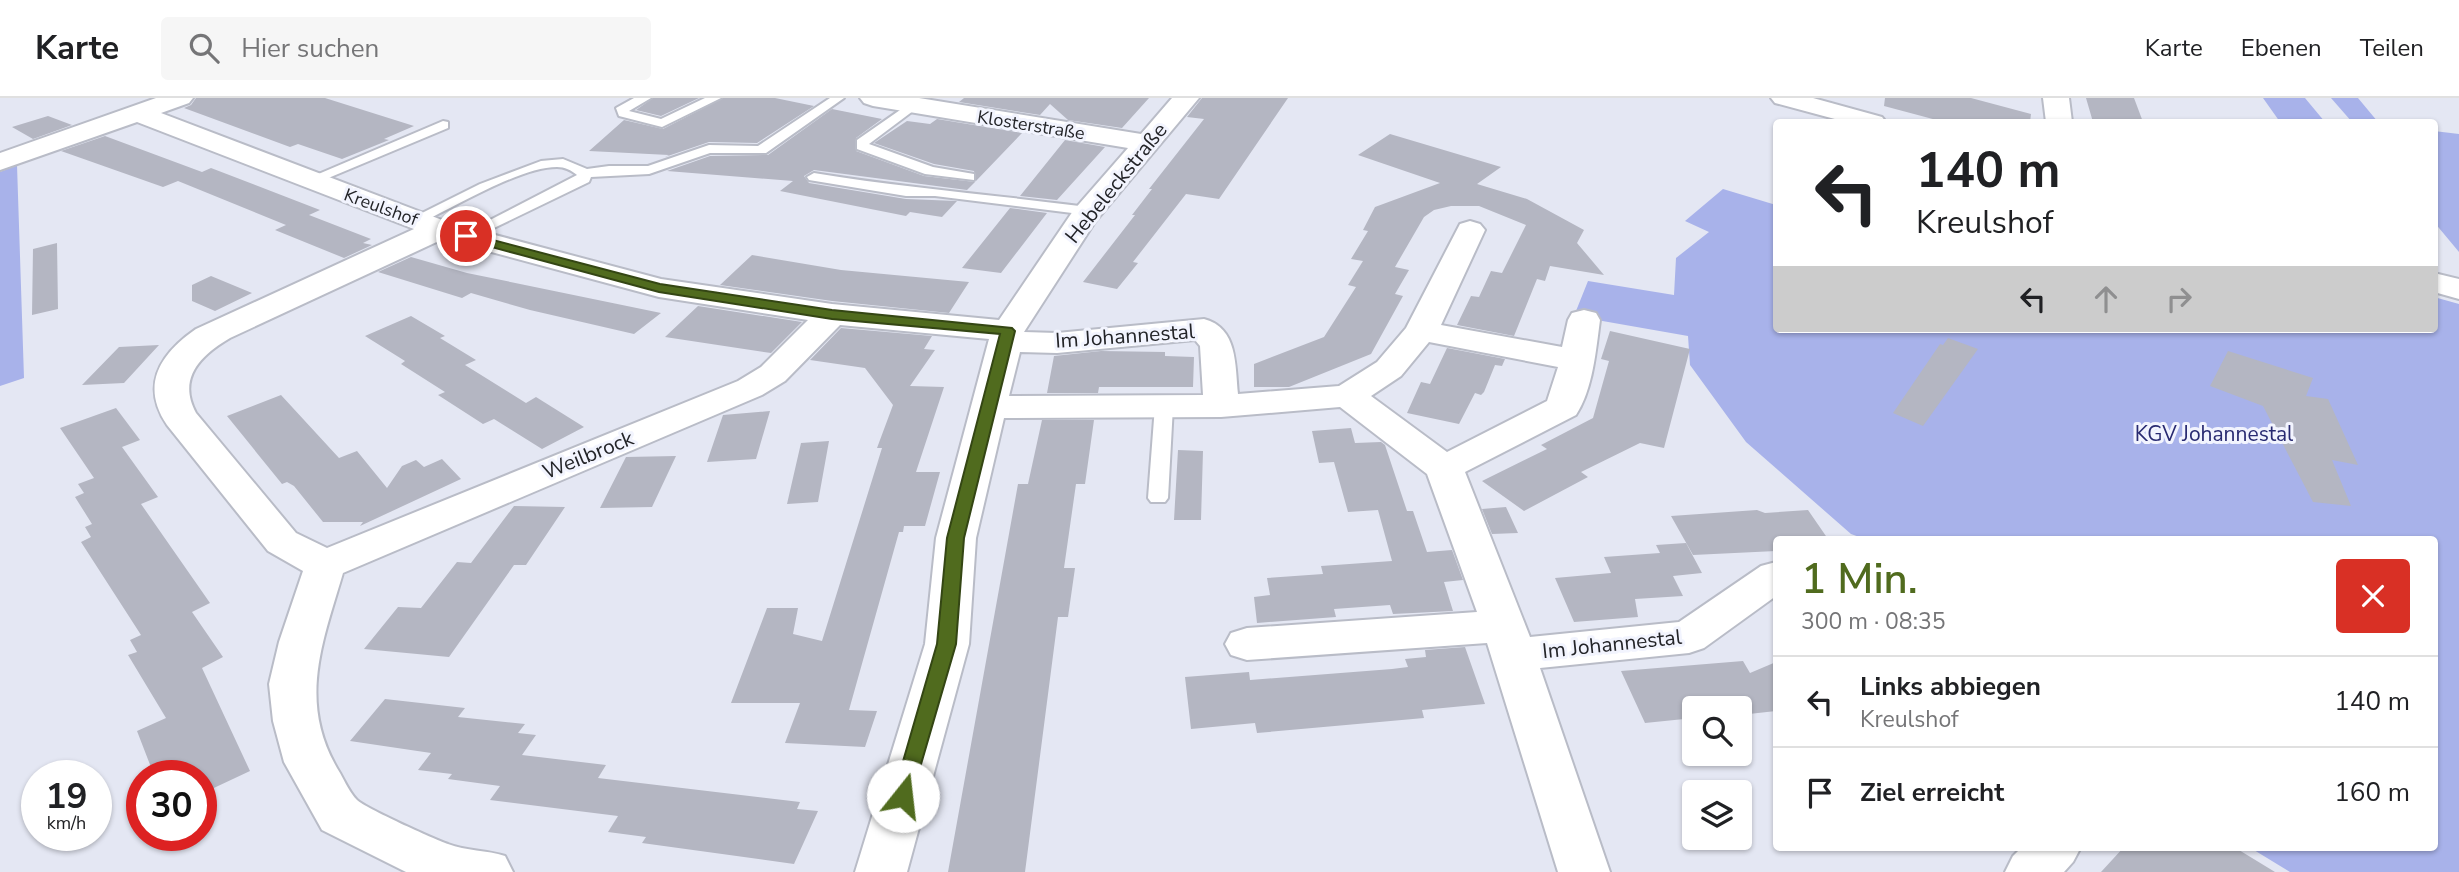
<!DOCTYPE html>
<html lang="de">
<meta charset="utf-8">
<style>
:root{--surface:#fff;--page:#f6f6f6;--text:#202124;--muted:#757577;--line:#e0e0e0;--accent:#506b1e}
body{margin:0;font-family:"Nunito Sans",sans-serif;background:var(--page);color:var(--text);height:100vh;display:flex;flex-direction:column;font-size:26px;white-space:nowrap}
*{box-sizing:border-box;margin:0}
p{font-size:23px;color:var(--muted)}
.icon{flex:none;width:38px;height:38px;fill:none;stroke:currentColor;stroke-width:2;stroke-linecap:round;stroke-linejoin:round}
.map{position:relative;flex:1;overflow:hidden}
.sheet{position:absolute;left:1773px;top:438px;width:665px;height:315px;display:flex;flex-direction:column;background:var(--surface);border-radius:7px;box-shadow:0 2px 5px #0004}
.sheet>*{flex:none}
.hud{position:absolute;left:1773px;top:21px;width:665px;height:214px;border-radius:7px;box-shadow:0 2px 5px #0004;background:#fff;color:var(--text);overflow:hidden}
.buttons{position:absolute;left:1682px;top:598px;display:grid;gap:14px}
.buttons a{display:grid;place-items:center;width:70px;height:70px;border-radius:7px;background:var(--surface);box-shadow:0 2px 5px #0004;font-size:35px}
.speed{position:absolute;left:21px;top:662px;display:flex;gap:14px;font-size:35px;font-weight:700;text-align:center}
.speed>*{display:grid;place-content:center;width:91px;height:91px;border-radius:50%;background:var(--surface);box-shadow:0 2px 5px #0004;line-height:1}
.speed small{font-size:18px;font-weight:400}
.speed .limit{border:10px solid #d22;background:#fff;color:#111}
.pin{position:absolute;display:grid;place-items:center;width:60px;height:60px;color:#fff;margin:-30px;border:4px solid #fff;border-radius:50%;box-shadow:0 2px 7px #0007}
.me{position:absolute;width:77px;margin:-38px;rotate:16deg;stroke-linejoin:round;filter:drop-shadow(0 0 5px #0008)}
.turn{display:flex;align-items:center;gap:24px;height:147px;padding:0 28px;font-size:32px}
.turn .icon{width:91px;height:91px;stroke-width:2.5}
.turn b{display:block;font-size:49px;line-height:60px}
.lanes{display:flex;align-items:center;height:66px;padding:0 28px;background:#0003;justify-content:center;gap:35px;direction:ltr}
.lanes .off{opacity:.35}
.round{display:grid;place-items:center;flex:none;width:74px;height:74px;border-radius:7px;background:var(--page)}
.head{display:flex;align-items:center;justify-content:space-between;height:119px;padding:0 28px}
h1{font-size:42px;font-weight:600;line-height:52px;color:var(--accent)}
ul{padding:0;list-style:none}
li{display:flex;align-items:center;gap:21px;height:91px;padding:0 28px;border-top:2px solid var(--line)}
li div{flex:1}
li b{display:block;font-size:26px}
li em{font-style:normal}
header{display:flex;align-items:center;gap:42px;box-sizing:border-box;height:98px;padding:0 35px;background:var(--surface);border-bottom:2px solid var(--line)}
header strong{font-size:33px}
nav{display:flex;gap:38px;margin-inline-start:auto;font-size:24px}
.search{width:490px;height:63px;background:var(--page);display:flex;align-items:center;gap:18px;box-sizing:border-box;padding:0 24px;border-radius:7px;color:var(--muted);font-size:26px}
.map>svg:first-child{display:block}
.green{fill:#a8b2ea}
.building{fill:#b4b6c2}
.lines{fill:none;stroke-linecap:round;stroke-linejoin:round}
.service-casing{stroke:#b9bcc7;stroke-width:4}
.minor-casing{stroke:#b9bcc7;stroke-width:4}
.service{fill:#fff;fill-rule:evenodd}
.minor{fill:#fff;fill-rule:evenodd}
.route{fill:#506b1e;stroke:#344614;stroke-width:2}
.labels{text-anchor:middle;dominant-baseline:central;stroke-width:6;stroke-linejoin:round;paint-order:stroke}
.far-street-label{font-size:18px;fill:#232428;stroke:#f2f4fe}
.street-label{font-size:21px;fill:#232428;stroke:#f2f4fe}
.park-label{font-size:21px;fill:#282a71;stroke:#f2f4fe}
</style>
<header>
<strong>Karte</strong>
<div class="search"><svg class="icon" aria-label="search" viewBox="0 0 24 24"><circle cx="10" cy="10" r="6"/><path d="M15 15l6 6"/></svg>Hier suchen</div>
<nav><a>Karte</a><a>Ebenen</a><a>Teilen</a></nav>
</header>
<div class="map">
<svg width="2459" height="774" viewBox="0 0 2459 774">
<rect width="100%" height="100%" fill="#e4e7f3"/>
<path class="green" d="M2263,0h42l20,24h-45z
M2331,0h27l20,24h-26z
M2434,33l25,3v118l-25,-30z
M17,67l7,213 -24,8v-214z
M1723,91l53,16v124h658v-32l25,7v568h-169l-41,-25h185v-308h-569l-14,-5 -105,-92 -56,-77 -2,-29 -114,-20 14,-35 86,14 2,-37 33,-26 -24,-11z"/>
<path class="building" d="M196,0h129l89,28 -30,13 5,1 -47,19 -44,-15 -8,3 -106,-39 7,-3z
M653,0h46l-38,18 -25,-6z
M723,0h52l39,8 -57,37 -48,-1 -44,15 4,-2 -80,-4 35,-31 39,9z
M964,0h185l-27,30 -54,-8 -18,-16 -10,11 -81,-13z
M1202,0h86l-69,101 -33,-5 -53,68 5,1 -21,26 -34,-7 52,-67h-3l20,-26h-3l55,-70 -17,-2z
M1885,0h86l60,16 -1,8h-86l-60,-16z
M2086,0h48l9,24h-50z
M832,11l50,10 -26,19v13l68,25 51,6 -8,8 -153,-20 -10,6 5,7 97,16 51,2 -15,16 -32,-5 -4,4 -126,-25 13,-10 -126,-10 43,-15 58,-1z
M48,18l24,9 -39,14 -21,-12z
M937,21l85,14 -46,48 -2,-10 -40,-7 -60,-21 33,-22 23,3z
M1390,36l111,33 -24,17 50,15 57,31 -7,13 27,32 -54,-9 -5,15 -8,-2 -23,57 -57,-11 14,-29 8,1 12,-26 11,2 24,-48 -47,-19h-28l-17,4 -10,7 -29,50 14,3 -14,24 8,2 -32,58 -82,33h-35v-23l70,-27 32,-50 -8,-2 15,-24 -12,-2 17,-28 -5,-1 12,-23 65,-24 -82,-28z
M105,38l97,36 9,-4 109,42 -11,5 62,24 -8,4 9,2 -28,13 -69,-28 11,-5 -108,-44 -15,6 -102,-36z
M1065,42l40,7 -48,53 -37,-4z
M1010,110l37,5 -46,60 -39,-5z
M57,145l1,66 -26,6 1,-66z
M752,157l89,15 128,12 -20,31 -117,-12 -112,-16z
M411,159l56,16 194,40 -27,21 -104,-24 -59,-17 -9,5 -84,-26z
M211,178l41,17 -37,18 -23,-10v-16z
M698,208l104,16 -31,31 -106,-16z
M411,218l34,20 -5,2 36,22 -11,5 61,38 10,-6 48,30 -42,22 -48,-30 -11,5 -45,-29 7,-3 -44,-28 4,-3 -40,-25z
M841,230l91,8 -8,13 11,1 -25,36 34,1 -28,85h24l-15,54h-21l-1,6h-4l-50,178 28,1 -12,36 -80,-4 15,-40h-69l36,-95h31l-5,26 29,7 60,-193h-5l16,-43 -28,-37 -55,-8z
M1610,233l80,18 -26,99 -24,-5 -59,29 7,5 -64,34 -42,-30 65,-32 -6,-4 52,-27 16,-57 -8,-2z
M1948,240l30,11 -55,77 -30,-13 47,-69 3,1z
M159,247l-35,38 -42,2 37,-38z
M1447,250l58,11 -3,7 -7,-1 -11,27 -3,3 -6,-2 -16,31 -52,-11 14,-31 9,2z
M1101,253l64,1v4l29,1 -1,30h-94l-1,6h-51l7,-37z
M2228,253l85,27 -7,18 22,3 30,66 -26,-5 19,46 -38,-4 -50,-96 -53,-20z
M281,297l58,63 18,-7 30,37 15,-22 14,-6 8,7 18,-8 19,20 -101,47 3,-4h-40l-29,-36 -7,-4 -5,2 -55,-68z
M116,310l24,32 -18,7 36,50 -17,7 69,99 -18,9 31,45 -21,11 48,103 -49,23v-19h-47l-17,-44 29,-13 -38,-63 9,-3 -7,-12 11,-5 -60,-93 10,-5 -6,-10 7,-3 -17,-27 9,-4 -6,-9 16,-6 -34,-50z
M770,313l-14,48 -49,3 16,-47z
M1042,322h52l-9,64h-9l-12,84h11l-7,49h-10l-33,255h-77l70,-388h10z
M1351,330l4,15 26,-1 4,3 22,66h6l14,41 25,-2 11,30 -19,2 9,29 -60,3 -3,-9 -56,4 2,8 -79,6 -3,-26 16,-2 -3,-17 56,-4 -2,-8 71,-5 -14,-51 -30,2 -14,-50 -15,1 -7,-32z
M829,343l-11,61 -31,2 14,-61z
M1178,352l25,1 -2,69h-27z
M676,358l-24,51 -52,1 26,-51z
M514,408l51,1 -39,58h-12l-65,92 -85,-8 34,-42 23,1 36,-46 14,1z
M1506,409l12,26 -26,1 -10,-25z
M1757,412l8,3 43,-3 20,29h-52v12l-83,4 -22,-39z
M1686,445l16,30 -29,3 10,20 -48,3 3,18 -64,5 -19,-44 56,-5 -7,-16 56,-4 -4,-8z
M1465,549l20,57 -63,6 2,8 -78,7 -89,8 -2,-10 -64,6 -6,-52 64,-5 1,8 142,-11 16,-2 -3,-8 21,-2 -1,-7z
M1743,563l7,12 26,-11v49l-36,4v-6h-46v9l-49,5 -24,-52z
M385,601l80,9 -7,9 67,7 -7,9 18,2 -14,20 84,10 -8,13 202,24 -3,7 21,2 -24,53 -152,-21 4,-6 -38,-5 10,-16 -128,-16 10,-14 -52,-7 4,-5 -34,-4 13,-17 -81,-12z
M2124,749h110l41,25h-174z"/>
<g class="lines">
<g class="service-casing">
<path id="service" d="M634,0h17l-22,13 32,8 44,-21h16l-59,29 -43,-11 -3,-8z
M830,0h14l-78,55h-56l-61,21 -58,3 -2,5 -118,57 -5,1 -7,-4 118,-61c-6,-5 -12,-8 -20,-8 -37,0 -102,40 -137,56l-5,1 -7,-4 72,-36 61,-23 22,-2 24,10 22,-3h39l61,-21 49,1z
M913,3l4,1v6l-48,36 64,23 41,7v6l-49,-6 -68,-25v-9z
M443,23l5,1v6l-134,56h-10l-2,-3z
M814,75c91,15 182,22 274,34l7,4 -7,4 -153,-19h-29l-97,-16 -2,-3z
M1164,303l9,5 -5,92 -3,4h-14l-3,-4 7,-92z"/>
</g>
<g class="minor-casing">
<path id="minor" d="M156,0h37l-4,5 -28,10 289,110 211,56 171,25 167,16 74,-109 55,-63 -255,-42 -9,-3 -4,-5h59l222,36 31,-36h27l-104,124 -71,110 33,1 147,-14c34,9 31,46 34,75l101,-8 38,-24 29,-34 54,-104 10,-3 10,3 5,6 -44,95 121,22 6,-27 4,-7 12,-3 12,3 4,7c-4,30 -7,69 -24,95l-111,57 65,165 149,-15 82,-56 15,-4v34l-72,52 -15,5 -149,15 70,204h-52l-71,-229 -240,17 -16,-5 -6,-11 6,-11 16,-5 230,-16 -50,-138 -87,-67 -119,10 -217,1 -28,120 -7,106 -62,228h-52l70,-228 11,-106 53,-199 -149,-14 -55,56 -23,14 -419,178c-21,71 -46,131 -3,200 5,9 10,20 17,27 8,8 77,39 91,44 18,7 39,6 57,12l8,16h-107l-84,-42 -38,-68 -11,-41 -4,-37 10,-42 24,-71 -35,-20 -101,-126c-27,-40 -7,-71 29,-96l218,-100 -277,-107 -137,48v-17zM443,141l216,58 149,23 -47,47 -23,14 -411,167 -31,-15 -100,-120c-19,-35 5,-58 34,-75zM1195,242l5,6 3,49 -194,1 11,-44 37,1zM1429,244l129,25 -11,34 -100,51 -76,-56 30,-20z
M1771,0h42l69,19 4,5h-40l-71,-19z
M2043,0h26l3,24h-26z
M2434,175l25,6v20l-25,-7z
M2022,749h59l-8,15 -9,10h-59l8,-16z"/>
</g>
<use href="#service" class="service"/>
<use href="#minor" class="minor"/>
</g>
<path class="route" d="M466,135l194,51 172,26 180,18 3,3 -51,207 -8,106 -46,158 -7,2 -7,-2 -3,-6 44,-152 10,-106 53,-204 -168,-15 -173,-27 -197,-53 -2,-3z"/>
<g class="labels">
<g class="far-street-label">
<text transform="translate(1031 27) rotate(9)">Klosterstraße</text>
<text transform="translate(381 109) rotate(20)">Kreulshof</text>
</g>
<g class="street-label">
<text transform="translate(1116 85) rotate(-51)">Hebeleckstraße</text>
<text transform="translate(1125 238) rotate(-4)">Im Johannestal</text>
<text transform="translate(588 357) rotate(-22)">Weilbrock</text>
<text transform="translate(1612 546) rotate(-6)">Im Johannestal</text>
</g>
<g class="park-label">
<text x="2214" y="336">KGV Johannestal</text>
</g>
</g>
</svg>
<div class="buttons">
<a><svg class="icon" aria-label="search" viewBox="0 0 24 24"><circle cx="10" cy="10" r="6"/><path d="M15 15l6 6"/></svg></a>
<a><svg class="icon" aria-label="layers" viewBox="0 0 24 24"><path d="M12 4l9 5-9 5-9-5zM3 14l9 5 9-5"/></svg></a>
</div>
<div class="speed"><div>19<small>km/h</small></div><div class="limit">30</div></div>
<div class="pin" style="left:466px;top:138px;background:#d93025"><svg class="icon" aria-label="arrive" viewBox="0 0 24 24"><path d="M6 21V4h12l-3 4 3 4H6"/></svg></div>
<svg class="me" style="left:903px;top:698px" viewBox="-20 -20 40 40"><circle r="19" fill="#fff"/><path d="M0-13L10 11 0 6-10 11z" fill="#506b1e"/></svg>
<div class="hud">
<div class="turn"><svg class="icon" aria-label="left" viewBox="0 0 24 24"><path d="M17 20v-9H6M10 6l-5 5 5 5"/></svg><div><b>140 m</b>Kreulshof</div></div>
<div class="lanes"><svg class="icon" aria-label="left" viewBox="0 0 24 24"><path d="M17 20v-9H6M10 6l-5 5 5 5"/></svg><svg class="icon off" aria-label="ahead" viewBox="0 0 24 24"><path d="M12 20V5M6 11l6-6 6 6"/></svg><svg class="icon off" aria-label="right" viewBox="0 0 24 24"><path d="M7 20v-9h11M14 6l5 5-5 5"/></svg></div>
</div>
<section class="sheet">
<div class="head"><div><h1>1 Min.</h1><p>300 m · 08:35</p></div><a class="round" style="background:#d93025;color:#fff"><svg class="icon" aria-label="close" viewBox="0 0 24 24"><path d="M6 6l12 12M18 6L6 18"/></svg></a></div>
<ul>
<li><svg class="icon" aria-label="left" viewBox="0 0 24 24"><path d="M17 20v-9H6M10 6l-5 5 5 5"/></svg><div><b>Links abbiegen</b><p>Kreulshof</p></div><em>140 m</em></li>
<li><svg class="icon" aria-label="arrive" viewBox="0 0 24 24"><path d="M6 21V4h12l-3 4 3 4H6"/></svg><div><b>Ziel erreicht</b></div><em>160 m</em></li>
</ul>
</section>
</div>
